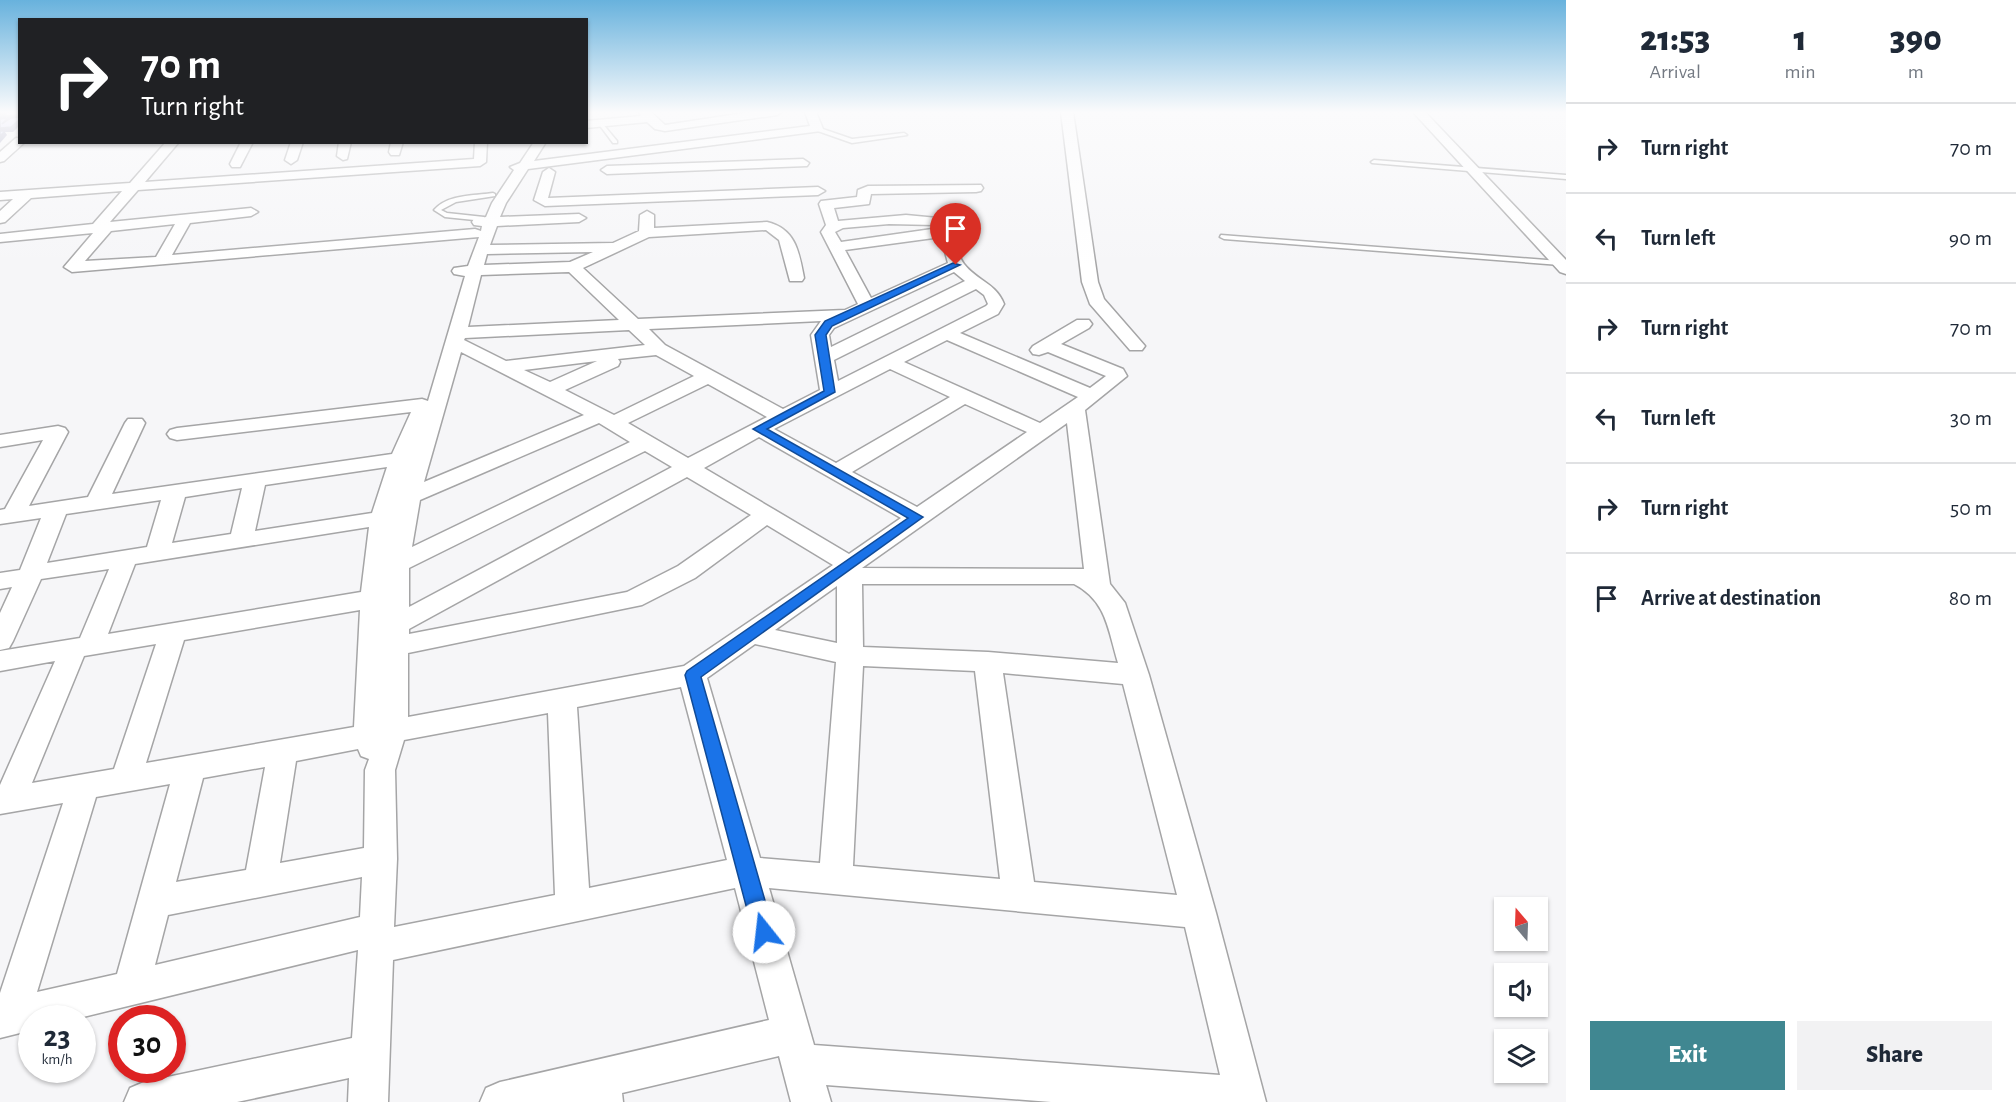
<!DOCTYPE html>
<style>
:root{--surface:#fff;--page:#f2f2f3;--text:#1f2937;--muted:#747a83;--line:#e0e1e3;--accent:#408791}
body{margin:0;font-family:"Alegreya Sans",sans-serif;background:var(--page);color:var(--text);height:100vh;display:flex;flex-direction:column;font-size:22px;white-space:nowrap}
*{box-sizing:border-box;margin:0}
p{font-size:20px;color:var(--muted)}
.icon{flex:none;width:33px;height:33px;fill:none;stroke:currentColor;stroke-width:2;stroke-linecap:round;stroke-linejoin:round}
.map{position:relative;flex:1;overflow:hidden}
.side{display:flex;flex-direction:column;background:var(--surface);width:450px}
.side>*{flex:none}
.top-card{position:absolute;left:18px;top:18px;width:570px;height:126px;border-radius:0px;box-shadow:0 2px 4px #0004;background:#202124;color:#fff;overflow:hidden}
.needle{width:39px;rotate:341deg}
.fabs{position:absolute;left:1494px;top:897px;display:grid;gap:12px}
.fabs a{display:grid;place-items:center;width:54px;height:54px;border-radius:0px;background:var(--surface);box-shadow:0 2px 4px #0004;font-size:30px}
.speed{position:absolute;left:18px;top:1005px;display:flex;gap:12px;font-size:30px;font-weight:700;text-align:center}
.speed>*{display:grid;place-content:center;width:78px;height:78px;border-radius:50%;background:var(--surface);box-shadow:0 2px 4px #0004;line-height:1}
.speed small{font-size:15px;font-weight:400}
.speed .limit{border:9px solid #d22;background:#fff;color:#111}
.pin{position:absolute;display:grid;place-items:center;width:51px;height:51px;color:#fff;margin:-62px -26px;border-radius:50% 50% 50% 0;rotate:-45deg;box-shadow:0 0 6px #0007}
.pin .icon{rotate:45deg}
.me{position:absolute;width:66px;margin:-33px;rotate:344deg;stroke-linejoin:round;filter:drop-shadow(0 0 4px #0008)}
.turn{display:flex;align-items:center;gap:21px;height:126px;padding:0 24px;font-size:27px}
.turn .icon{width:78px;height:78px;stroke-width:2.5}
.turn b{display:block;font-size:42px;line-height:51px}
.eta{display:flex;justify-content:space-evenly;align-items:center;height:102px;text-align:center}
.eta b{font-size:36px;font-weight:800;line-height:42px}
.primary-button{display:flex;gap:12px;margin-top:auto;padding:12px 24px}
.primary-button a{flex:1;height:69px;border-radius:0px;background:var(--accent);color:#fff;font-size:24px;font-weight:800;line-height:69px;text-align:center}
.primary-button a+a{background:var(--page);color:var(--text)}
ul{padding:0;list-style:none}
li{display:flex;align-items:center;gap:18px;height:90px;padding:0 24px;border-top:2px solid var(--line)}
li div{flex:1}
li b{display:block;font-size:22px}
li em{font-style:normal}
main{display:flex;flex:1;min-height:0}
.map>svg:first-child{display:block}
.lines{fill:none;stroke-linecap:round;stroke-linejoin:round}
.lane-casing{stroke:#a5a5a6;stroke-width:3}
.street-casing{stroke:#a5a5a6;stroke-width:3}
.lane{fill:#fff;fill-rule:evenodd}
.street{fill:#fff;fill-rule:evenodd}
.shaded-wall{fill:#9092b1}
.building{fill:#ced0fd;stroke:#9092b1;stroke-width:1.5}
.route{fill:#1a73e8;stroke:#114b97;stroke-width:1.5}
</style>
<main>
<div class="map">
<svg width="1566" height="1102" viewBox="0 0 1566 1102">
<rect width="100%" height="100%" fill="#f6f6f8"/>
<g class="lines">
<g class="lane-casing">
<path id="lane" d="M598,123h4l15,18v2h-4z
M817,127l35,12 52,-6 3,2 -55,8 -37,-13z
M1374,160l192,15v4l-194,-16 -1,-1z
M493,193l2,1v2l-39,6 -15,8 6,3 37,4v4l-39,-4 -11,-7c14,-16 39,-14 59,-17z
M1221,235l339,26 4,2 -4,2 -336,-26 -4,-2z"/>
</g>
<g class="street-casing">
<path id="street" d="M639,112h12l14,13 86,-13h31l-5,3 -112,16 -10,-2 -8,-7 -61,6v-7l55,-5z
M805,112h11l7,17 -2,2 -293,38 -22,34 -6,14 79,-3 7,4 -7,4 -82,4 -7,19 123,-2 26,-12 1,-16 7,-4 7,4v13l113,-6c29,7 32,30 37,56l-2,3h-12l-11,-41 -13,-10 -117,7 -66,31 55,51 207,-9 13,-6 -37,-72 5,-7 -7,-21 2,-3 36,-4 1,-7 10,-4 113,-1 2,3 -2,3 -5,1 -105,2 -2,10 -35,4 4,13 68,-6 42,4c10,13 6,32 16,45 12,16 32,19 40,40l-6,10 -38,19 130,55 16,-12 -58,-24 -9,3 -6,-1 -3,-4 3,-4 44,-26h12l3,4 -3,4 -28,16 62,25 4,7 -42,34 25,174 15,19 24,72 67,238 50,189h-215l-225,-17 5,17h-40l-12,-46 -157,37 1,9h-143l6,-14 14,-6 269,-62 -34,-132 -342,72 -5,142h-40l1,-24 -112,24h-113l6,-14 14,-6 208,-44 6,-88 -279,68h-47v12l-32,8v-45l63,-190 -63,11v-29l55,-124 -55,10v-20l80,-13 29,-69 -68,10 -28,62 -4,7 -9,2v-37l12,-26 -12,2v-16l20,-3 21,-52 -41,6v-14l5,-1 38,-69 -43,7v-12l58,-9 7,2 3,4 -39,74 59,-9 37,-74 3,-4h14l3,4 -33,71 280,-40 19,-42 -234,28 -7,-2 -3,-4 3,-4 7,-2 245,-29 6,2 37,-125 -11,-2 -2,-3 2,-3 14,-2 11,-29 -407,35 -8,-5 29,-34 -93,9v-8l93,-10 29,-33 -91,7 -26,24 -5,1v-12l13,-12 -13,1v-8l130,-9 36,-41h13l-34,40 329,-23 1,-17h12l-1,20 -6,4 -342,24 -28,32 141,-14 7,4 -7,4 -61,7 -18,32 303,-26 6,2 1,-5 -8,-1 -2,-3 2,-3 12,-2 6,-14 22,-33 -4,-3 10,-4 14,-21h12l-12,19 276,-35zM175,224l-19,33 -71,4 26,-30zM889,224l46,1 4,3 -98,14 -6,-10 8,-4zM941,237l7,26 -77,35 -26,-48zM593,252l-23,10 -86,3 3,-11zM569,272l50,48 -151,7 13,-52zM954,272l11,9 -134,66 -2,-12 5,-7zM976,289l8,6 4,9 -2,2 -148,75 -4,-21zM821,321l-10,14 9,55 -37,19 -118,-64 -16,-16zM629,330l16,15 -139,16 -42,-21 1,-2zM947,340l131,57 -38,26 -136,-61zM461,352l123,63 -160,67zM656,355l38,21 -80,39 -49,-25 53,-24 2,-4 -2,-3zM597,361l-47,21 -26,-12zM890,369l60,28 -114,66 -62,-34zM708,384l59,33 -79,41 -60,-35zM965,404l62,28 -110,75 -65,-35zM599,423l31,19 -218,105 8,-47zM1067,423l17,146 -222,-1zM759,437l142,81 -52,36 -145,-86zM645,451l27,16 -263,140v-39zM387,467l-15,46 -117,18 10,-46zM687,477l64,38 -73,51 -51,26 -218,42v-5zM242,488l-11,46 -59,9 13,-46zM161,500l-14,47 -100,16 19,-49zM767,525l66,40 -149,101 -276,51v-64l234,-48 53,-27zM369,527l-8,65 -253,42 27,-70zM862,584h212c33,17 34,46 44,79l-130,-11 -125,-5zM837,586v57l-62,-13zM360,610l-6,117 -208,36 38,-123zM156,644l-42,125 -82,14 52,-127zM755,644l81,18 -16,201 -60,-5 -53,-180zM863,666l112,5 25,208 -147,-13zM1003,673l120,11 54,211 -143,-13zM681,687l46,173 -138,28 -12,-181zM548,713l7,182 -161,32 3,-68 -2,-89 9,-30zM358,749l3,7 8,3 -4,11 -1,78 -84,15 16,-102zM265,767l-19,103 -70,12 27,-104zM170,784l-53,190 -80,18 59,-195zM362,877l-2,40 -205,48 13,-50zM769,888l416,39 35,148 -406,-30z
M1061,112h12l25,170 6,17 41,47 -3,4h-12l-40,-46 -8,-22z
M1413,112h12l141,148v14l-6,-2z
M16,138h4v4h5l-21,19 -4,1v-10z
M241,142h12l-13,25h-8l-2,-3z
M291,142h12l-6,18 -6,4 -6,-4z
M339,142h12l-4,17 -4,1 -6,-4z
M391,142h12l-4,13h-8l-2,-3z
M803,159l6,4 -2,3 -200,8 -6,-4 6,-4z
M549,168l6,4 -7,26 270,-11 7,4 -7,4 -273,11 -11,-6 9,-28z"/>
</g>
<use href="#lane" class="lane"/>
<use href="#street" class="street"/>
</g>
<path class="shaded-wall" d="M0,112h20v13l-7,7h-8l2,3 -7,8v-15l6,-8 -1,-2 -2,2h-3z"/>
<path class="building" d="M7,112h13v3l-16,1z
M20,117v2l-9,8 -11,1v-9l8,-1 -6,6 9,-6z
M0,131h5l-5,5z"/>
<linearGradient id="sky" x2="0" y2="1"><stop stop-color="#68b2dd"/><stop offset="0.42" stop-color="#fbfbfc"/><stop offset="1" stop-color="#fbfbfc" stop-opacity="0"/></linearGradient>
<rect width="1566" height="267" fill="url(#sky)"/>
<path class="route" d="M953,263l7,2 -128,61 -6,9 9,57 -68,37 156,88 -222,160 73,255 -3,7 -7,2 -8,-2 -3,-7 -68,-257 2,-4 221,-153 -155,-89 71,-38 -9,-56 10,-14z"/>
</svg>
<div class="fabs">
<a><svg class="needle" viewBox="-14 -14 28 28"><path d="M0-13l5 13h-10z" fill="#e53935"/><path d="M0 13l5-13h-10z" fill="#747a83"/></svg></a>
<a><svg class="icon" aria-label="sound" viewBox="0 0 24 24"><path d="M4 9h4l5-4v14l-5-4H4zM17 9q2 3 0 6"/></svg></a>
<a><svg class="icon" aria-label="layers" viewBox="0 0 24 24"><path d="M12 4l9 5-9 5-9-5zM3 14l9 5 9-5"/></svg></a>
</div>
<div class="speed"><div>23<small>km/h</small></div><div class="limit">30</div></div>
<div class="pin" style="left:956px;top:265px;background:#d93025"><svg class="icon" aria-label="arrive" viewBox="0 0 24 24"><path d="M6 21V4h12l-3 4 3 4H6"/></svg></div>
<svg class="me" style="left:764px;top:932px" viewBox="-20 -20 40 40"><circle r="19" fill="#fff"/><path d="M0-13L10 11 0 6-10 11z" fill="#1a73e8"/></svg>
<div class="top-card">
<div class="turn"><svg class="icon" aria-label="right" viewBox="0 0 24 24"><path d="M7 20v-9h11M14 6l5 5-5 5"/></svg><div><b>70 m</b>Turn right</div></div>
</div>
</div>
<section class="side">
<div class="eta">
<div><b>21:53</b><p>Arrival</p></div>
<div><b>1</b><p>min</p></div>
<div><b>390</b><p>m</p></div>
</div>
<ul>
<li><svg class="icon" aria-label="right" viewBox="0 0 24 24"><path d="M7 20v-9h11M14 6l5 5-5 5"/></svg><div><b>Turn right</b></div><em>70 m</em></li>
<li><svg class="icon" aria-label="left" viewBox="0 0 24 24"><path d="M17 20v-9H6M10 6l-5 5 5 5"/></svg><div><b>Turn left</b></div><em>90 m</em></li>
<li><svg class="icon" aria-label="right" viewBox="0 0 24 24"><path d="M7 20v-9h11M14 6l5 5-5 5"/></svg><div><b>Turn right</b></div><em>70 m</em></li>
<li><svg class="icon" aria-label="left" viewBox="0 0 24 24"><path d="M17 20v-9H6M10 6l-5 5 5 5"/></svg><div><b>Turn left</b></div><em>30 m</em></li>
<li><svg class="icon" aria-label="right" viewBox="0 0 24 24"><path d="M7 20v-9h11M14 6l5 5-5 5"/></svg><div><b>Turn right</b></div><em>50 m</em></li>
<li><svg class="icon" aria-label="arrive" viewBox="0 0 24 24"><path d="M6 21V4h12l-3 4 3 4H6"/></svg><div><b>Arrive at destination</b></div><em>80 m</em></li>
</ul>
<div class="primary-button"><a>Exit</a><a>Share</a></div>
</section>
</main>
